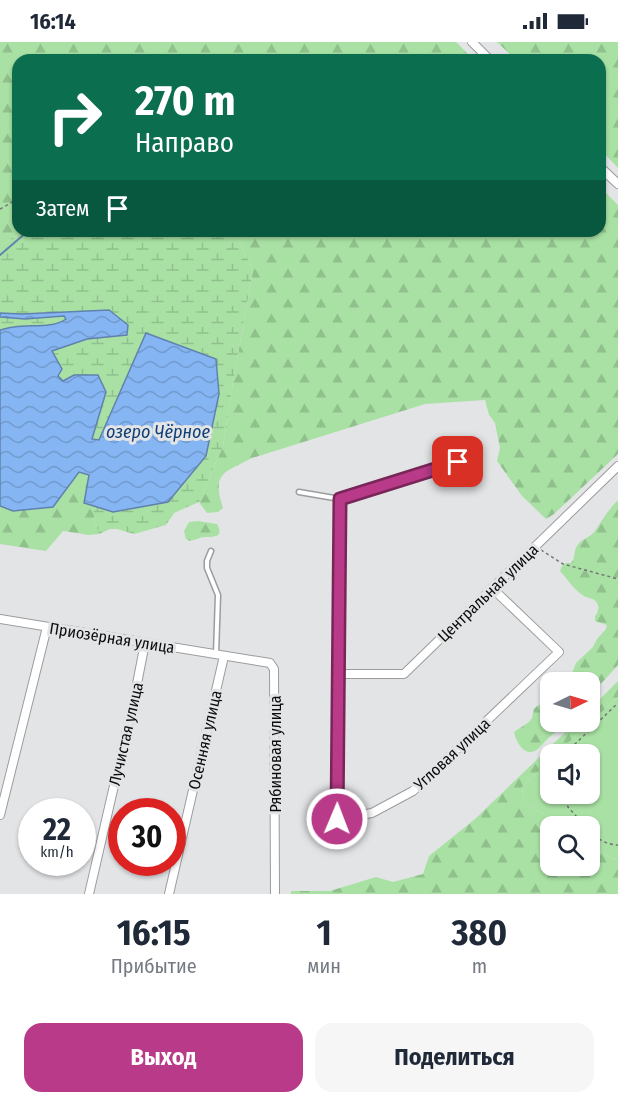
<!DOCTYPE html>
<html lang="ru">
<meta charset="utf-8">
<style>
:root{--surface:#fff;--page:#f6f6f7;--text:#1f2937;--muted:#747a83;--accent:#b83a88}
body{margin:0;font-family:"Fira Sans Condensed",sans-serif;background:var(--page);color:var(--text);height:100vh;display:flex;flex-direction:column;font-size:22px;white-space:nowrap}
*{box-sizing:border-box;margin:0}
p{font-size:20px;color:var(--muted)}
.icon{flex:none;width:33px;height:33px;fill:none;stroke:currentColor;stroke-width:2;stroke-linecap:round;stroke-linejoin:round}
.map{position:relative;height:852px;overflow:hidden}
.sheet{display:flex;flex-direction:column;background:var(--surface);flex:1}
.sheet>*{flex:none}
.banner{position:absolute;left:12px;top:12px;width:594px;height:183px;border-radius:18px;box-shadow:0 2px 4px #0004;background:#0b6e4f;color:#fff;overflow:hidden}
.needle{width:39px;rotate:85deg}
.fabs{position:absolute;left:540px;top:630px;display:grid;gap:12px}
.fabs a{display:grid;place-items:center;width:60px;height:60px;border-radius:12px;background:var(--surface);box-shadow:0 2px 4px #0004;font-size:30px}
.speed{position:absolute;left:18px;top:756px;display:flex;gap:12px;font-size:30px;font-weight:700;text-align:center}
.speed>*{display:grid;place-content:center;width:78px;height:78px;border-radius:50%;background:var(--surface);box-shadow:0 2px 4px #0004;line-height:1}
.speed small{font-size:15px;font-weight:400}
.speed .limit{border:9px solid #d22;background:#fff;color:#111}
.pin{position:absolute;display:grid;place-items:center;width:51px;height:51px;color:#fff;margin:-26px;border-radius:12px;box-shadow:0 3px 9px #0006}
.me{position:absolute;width:66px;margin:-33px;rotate:1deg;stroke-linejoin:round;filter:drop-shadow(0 0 4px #0008)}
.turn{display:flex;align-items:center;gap:21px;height:126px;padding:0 24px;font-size:27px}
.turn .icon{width:78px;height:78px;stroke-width:2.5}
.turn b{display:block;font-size:42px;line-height:51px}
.then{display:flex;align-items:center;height:57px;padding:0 24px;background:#0003;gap:12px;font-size:22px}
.eta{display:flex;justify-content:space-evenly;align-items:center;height:102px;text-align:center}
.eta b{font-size:36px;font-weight:700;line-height:42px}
.action{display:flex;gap:12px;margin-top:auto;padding:12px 24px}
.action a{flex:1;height:69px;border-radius:18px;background:var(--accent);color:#fff;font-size:24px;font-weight:700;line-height:69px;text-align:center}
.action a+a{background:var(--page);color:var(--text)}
.status{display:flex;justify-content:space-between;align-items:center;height:42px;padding:0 30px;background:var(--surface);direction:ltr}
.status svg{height:16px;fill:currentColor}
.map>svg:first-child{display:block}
.grass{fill:#a9e1a4}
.forest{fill:url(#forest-firs)}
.wetland{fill:url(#wetland-marsh)}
.water{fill:url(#water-waves);stroke:#6082ad;stroke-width:1.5}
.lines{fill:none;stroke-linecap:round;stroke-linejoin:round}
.stream{stroke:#6082ad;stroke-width:2}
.service-casing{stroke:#9b9c9e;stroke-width:7}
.minor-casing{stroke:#9b9c9e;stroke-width:10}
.path{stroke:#757677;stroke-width:1.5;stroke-dasharray:3 3;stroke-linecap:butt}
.service{stroke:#fff;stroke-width:4}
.minor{stroke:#fff;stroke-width:8}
.route-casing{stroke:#782658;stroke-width:15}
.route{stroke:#b83a88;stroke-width:10}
.labels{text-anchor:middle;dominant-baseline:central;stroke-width:6;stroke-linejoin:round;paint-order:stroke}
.street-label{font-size:16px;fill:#0b0c0c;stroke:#e3e4e6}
.water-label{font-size:18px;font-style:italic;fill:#0f3f75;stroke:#e3e4e6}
</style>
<div class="status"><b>16:14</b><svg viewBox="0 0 49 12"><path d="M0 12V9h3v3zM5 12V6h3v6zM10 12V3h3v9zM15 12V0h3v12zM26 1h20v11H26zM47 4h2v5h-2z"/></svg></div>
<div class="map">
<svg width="618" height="852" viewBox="0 0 618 852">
<defs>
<pattern id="forest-firs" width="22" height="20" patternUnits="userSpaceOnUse" patternTransform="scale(1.5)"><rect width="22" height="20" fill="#a9e1a4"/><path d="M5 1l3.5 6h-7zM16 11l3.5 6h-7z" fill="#90c08c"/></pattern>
<pattern id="wetland-marsh" width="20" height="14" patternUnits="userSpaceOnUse" patternTransform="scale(1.5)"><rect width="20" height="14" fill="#a9e1a4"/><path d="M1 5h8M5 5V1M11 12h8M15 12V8" fill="none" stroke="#90c08c"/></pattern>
<pattern id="water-waves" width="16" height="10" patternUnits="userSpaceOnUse" patternTransform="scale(1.5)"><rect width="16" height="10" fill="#85b5f2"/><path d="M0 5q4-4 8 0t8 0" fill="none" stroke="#729ace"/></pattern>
</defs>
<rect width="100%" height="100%" fill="#e3e4e6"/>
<path class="grass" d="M618,655v162l-7,-1 -21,-14v-18h-28l-38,-24 -2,-15 28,-27v34h40v-40h-34z"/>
<path class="forest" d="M0,0h456l18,18h-456v171h3l-21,16z
M497,0h121v126l-18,-19v-89h-84z
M600,145l18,18v249l-64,60 -8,5 -24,-23 -25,-35 3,-13 -5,-25 -6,-8 -4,-15 -60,4 -173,54c-29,15 -40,15 -29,50l-5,4 -11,1 -8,-11 24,-56 10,-64 20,-112 -19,-39h366z
M79,430l10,3 -5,28 10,3v13l5,15 -10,1 -26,-4 -17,20 -46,-7v-38l13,5z
M618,458v165l-28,31v-14h-23l2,-1 7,-18 17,-16 4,-8 9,-10 1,-4 -12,-4v-5c3,-4 5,-8 2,-13 -4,-6 -8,-4 -13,-7 -10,-6 -16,-16 -24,-25l2,-5 4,-3h5c5,-5 2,-11 6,-17 4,-7 14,-9 18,-15 7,-11 14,-22 23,-31z
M198,479l19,3c7,13 -2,13 -12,13 -5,0 -10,3 -15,4l-4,-2 -2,-8 5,-9z
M618,639v16l-62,57h-6v6l-28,27 2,15 38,24h-12v40h40v-22l21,14 7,1v35h-327v-3h39l46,-14 17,5 30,-8 6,-18 46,-37 101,-97h14v-13z
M550,658v22h16c-4,7 -8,8 -14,13 -5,4 -10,10 -14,14 -13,10 -22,-7 -24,-17l15,-10 3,-4 2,-9 3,-3z"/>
<path class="wetland" d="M21,189h213l19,39 -20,112 -10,64 -24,56 -25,11 -8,12 -32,9 -17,-5h-7l-11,5 -5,-15v-13l19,6 33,-179 -47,108 -7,-2 14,-47 -8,-17h-24l-11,6 -5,-5 4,-7 -10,-18 35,-12 40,-4 -18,-25 -87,4 -22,-1v-66z
M65,274l1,3c-14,10 -36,5 -52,8 -5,0 -9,2 -14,3v-13l25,2z"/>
<path class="water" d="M109,268l19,15 -1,10 -40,4 -35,12 10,18 -4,7 5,5 11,-6h24l8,17 -14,47 7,1 47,-107 70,26 3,35 -13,62 -38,46 -55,10 -29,-9 5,-28 -10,-3 -26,35 -40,4 -13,-5v-176c5,-1 9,-3 14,-3 16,-3 38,2 52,-8l-2,-3 -39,3 -25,-2v-4l22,1z"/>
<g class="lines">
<path class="stream" d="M0,213l28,-24"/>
<g class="service-casing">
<path id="service" d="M299,450l41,7 117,-37
M211,509l-4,10v7l11,27 -2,59"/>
</g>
<g class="minor-casing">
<path id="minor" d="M472,0l18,18
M600,125l18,17
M340,457l-3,320 35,-6 41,-22 146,-139 -67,-64
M0,577l270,44 4,6 1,224
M339,632h65l214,-208
M0,773l47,-188
M89,852l45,-195 11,-56
M169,852l55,-238"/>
</g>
<path class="path" d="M0,167l18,-10
M541,508l22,14 55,15
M567,712l7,-9 44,-42
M564,752l4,13 17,19
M590,789c6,8 18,14 28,14"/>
<use href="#service" class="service"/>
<use href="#minor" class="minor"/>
</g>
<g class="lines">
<g class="route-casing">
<path id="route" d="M337,777l3,-320 118,-37"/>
</g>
<use href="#route" class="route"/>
</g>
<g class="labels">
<g class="street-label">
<text transform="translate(488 551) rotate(-44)">Центральная улица</text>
<text transform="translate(112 596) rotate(9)">Приозёрная улица</text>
<text transform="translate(126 692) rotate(-77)">Лучистая улица</text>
<text transform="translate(205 698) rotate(-77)">Осенняя улица</text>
<text transform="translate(275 712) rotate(-90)">Рябиновая улица</text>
<text transform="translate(452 712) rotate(-43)">Угловая улица</text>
</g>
<g class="water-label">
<text x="158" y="390">озеро Чёрное</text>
</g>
</g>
</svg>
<div class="fabs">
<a><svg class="needle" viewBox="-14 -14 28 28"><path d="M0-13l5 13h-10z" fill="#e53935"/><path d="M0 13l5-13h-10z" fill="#747a83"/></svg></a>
<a><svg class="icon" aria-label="sound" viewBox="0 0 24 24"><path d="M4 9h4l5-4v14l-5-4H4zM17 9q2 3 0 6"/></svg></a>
<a><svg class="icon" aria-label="search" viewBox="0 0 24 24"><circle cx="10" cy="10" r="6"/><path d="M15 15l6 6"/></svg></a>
</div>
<div class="speed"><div>22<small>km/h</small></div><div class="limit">30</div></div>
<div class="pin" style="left:458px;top:420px;background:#d93025"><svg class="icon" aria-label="arrive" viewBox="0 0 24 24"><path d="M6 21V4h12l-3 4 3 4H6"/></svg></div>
<svg class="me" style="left:337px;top:777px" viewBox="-20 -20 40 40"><circle r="17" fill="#b83a88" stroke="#fff" stroke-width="3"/><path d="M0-11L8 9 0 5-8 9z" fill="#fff"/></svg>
<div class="banner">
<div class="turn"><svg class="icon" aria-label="right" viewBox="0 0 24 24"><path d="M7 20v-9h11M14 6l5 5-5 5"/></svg><div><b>270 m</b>Направо</div></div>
<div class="then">Затем<svg class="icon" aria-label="arrive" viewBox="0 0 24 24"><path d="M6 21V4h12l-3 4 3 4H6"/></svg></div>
</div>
</div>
<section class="sheet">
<div class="eta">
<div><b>16:15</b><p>Прибытие</p></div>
<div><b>1</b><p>мин</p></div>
<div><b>380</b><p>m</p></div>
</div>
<div class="action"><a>Выход</a><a>Поделиться</a></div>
</section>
